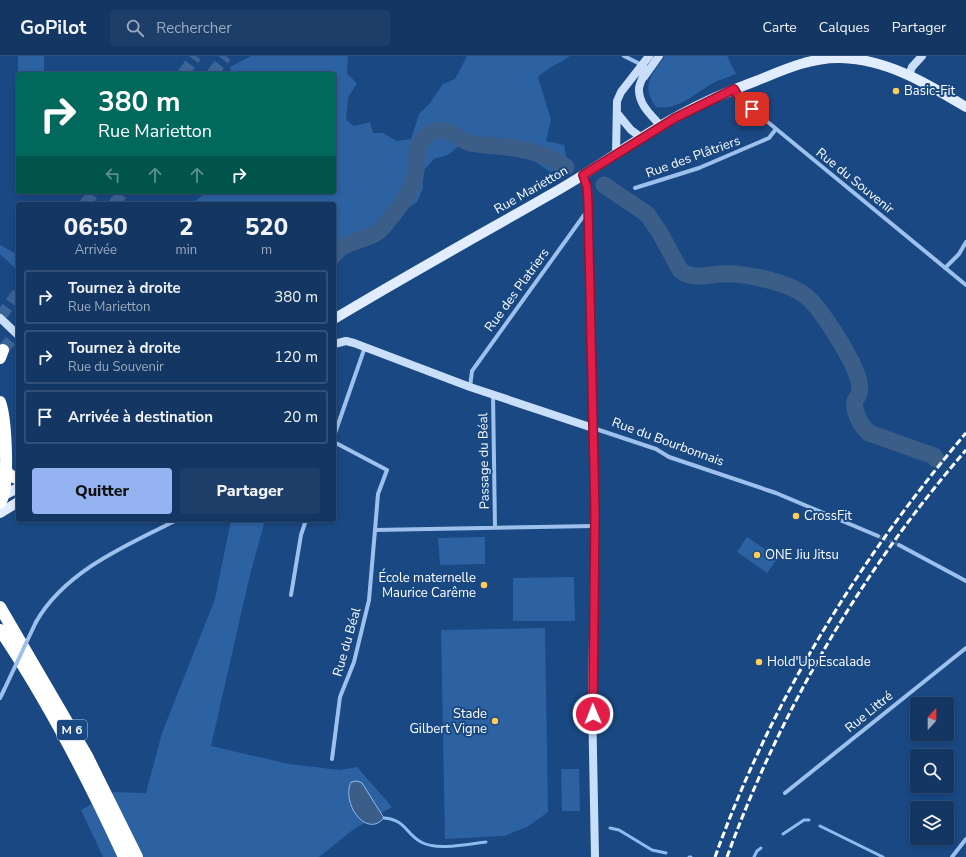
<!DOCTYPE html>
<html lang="fr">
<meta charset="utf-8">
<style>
:root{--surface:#133662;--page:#1c3e68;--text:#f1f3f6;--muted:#9dabbe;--line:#325077;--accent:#95b2f1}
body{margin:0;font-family:"Nunito Sans",sans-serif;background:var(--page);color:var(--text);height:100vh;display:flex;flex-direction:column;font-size:15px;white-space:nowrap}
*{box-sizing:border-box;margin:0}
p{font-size:13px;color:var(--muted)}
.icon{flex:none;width:22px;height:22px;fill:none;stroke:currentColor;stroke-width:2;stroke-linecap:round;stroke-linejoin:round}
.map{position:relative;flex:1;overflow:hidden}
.drawer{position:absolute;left:16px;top:146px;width:320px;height:320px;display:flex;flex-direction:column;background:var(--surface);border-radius:4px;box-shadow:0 2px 6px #0003,0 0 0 1px var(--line)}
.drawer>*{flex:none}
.guide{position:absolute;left:16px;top:16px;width:320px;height:122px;border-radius:4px;box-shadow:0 2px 6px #0003,0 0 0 1px var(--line);background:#00695c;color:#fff;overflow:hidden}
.needle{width:26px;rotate:21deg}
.fabs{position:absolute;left:910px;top:641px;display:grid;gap:8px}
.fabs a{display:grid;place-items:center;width:44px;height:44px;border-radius:4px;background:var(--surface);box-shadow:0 2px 6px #0003,0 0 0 1px var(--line);font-size:20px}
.pin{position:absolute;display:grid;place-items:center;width:34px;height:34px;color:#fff;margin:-17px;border-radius:8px;box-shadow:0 2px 6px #0006}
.me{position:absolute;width:44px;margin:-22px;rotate:359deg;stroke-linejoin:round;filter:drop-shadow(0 0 3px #0008)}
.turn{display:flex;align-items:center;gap:14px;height:84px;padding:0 16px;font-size:18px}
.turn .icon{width:52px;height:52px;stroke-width:2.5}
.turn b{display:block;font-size:28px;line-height:34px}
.lanes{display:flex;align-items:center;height:38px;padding:0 16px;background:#0003;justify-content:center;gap:20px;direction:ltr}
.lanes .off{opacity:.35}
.eta{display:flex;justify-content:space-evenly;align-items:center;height:68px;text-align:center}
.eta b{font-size:24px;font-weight:800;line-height:28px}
.primary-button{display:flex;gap:8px;margin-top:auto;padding:8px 16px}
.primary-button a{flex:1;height:46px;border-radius:4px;background:var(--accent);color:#111;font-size:16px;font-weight:800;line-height:46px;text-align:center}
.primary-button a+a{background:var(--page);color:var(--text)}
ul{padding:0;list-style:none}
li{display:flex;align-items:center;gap:12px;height:54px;margin:0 8px 6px;padding:0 8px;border:2px solid var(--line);border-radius:4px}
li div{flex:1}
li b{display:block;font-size:15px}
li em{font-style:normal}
header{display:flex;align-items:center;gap:24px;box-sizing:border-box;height:56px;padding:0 20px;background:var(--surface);border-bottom:1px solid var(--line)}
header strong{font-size:19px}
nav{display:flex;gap:22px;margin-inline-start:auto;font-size:14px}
.search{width:280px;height:36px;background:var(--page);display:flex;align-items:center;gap:10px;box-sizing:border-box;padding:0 14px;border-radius:4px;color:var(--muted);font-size:15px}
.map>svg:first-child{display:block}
.green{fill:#2c62a2}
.water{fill:#3b5e89;stroke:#8fbcee}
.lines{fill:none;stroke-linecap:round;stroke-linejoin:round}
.stream{stroke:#8fbcee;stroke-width:3}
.river{stroke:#3b5e89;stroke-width:17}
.street-tunnel{stroke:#3c6396;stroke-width:4;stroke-dasharray:4 2;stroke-linecap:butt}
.highway-tunnel{stroke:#3c6396;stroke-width:12;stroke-dasharray:12 6;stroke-linecap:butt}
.street{stroke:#9dc1ec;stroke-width:4}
.secondary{stroke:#c9def8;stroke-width:8}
.primary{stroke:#e1edff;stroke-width:10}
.highway{stroke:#fff;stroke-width:12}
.rail{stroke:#fff;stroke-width:3;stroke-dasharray:7 3;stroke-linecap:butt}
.street-bridge{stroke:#9dc1ec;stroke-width:4}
.route-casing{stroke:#92132f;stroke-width:10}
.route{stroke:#e11d48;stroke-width:7}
.poi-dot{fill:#ffcd58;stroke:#194883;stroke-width:1.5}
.labels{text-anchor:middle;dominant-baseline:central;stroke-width:4;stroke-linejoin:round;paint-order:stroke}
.shield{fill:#194883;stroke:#bac8da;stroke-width:1}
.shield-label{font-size:12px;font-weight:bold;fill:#fff}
.poi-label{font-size:13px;fill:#fff;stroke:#194883;text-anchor:start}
.street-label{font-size:13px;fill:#fff;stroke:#194883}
</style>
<header>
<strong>GoPilot</strong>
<div class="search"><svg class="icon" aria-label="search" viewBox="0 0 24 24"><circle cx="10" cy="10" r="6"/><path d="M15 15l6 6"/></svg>Rechercher</div>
<nav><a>Carte</a><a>Calques</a><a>Partager</a></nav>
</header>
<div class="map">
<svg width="966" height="801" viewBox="0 0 966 801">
<rect width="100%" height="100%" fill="#194883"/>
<path class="green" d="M18,0h26v18h-26z
M251,0h97l-1,18 10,9 -9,15 -2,22 8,6 16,-4 3,11h10l14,8 14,-2 8,-25 11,-11 13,-19 12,-5 12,-23h103c-11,8 -22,11 -32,21l13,43 -5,21 18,4 2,12 -7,12 -9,3 -17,-12 -20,-10 -53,-5 -12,10 -14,4 -11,12v17l-6,14 -17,11 -20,9 -15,12 -29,11 -2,2v-43h-143l16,-12h127v-118h-103l-1,-7z
M665,0h62l9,18c-7,3 -14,5 -21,8 -19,10 -36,29 -59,25 -16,-22 -4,-32 9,-51z
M0,189l18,10v16l-18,-17z
M231,464h34l-16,59 -38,167 78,18 51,6 17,-3 35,40 -38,22 -35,28h-216l-22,-47 33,-18 32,1 16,-60 53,-134z
M485,481v27l-45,1 -2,-27z
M747,481l31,21 -11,15 -30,-21z
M574,521l1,44h-62v-43z
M545,572l3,184 -21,15 -23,9 -59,3 -4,-209z
M561,713h18l1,42h-18z"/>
<path class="water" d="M357,725l5,2 22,35c-18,21 -43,-15 -33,-36z"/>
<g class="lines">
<path class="stream" d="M384,762c22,2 21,15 37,24 16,9 47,2 65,0
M820,770l63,31
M610,772l9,2 33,20 14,3
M783,778l21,-14h5
M689,801h2
M754,801l3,-6 4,-3"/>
<path class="river" d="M604,129l43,29 13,19 20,37c12,10 26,5 40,4 22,-2 70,8 87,23 16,14 45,61 51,81 1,4 3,11 1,15 0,3 -3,5 -4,8 -2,11 6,25 14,32l65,23 2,3
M334,199c10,-16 37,-13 49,-28 11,-13 25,-30 31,-46 5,-14 -2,-30 10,-43 4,-4 10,-7 16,-8 9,-1 20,10 30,13 9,2 19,2 27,3 26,2 47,7 69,21"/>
<path class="street-tunnel" d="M878,480l21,9"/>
<path class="highway-tunnel" d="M183,18l13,-18
M212,18l14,-18
M85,148l9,-12
M114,148l9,-12
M0,261l18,-24
M3,294l15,-19"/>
<path class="street" d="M624,0l18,9
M735,33l4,9 13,11 214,176
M635,132l64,-20 70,-30 7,-9
M945,212l14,-14 7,-12
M470,331l2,-16 115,-160
M493,338l2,134
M593,372l63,21 13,8 107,36 102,43
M334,380l31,-89
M334,386l53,28 -9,24 -3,36
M899,489l67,36
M291,539l10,-60 5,-15
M36,566c29,-51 91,-77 141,-102
M0,642l4,-8
M332,703l8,-62 14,-35 15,-62 6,-70 219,-4
M785,737l181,-145
M952,801l14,-18"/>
<path class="secondary" d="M642,9l3,5c-1,6 -5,12 -6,18 -1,16 12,27 22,38
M909,19l3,-8 10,-11
M644,21l15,-21
M617,57l14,17 11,8
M616,98l1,-53 4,-9 28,-36
M583,119l5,18 7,320 -3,186 3,158
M0,262l18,17
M334,288l12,-3 8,2 116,44 123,41"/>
<path class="primary" d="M334,263c75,-45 151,-87 226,-130 40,-23 77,-51 118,-73 25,-14 51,-25 78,-35 27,-11 55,-24 85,-23 46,1 87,26 125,49
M0,441l18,-9
M0,457l18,-11"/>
<path class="highway" d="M0,302l3,-8
M0,346c6,17 10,87 0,101
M5,410l3,8 10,5
M0,551l87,149 50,101
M0,574c48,71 88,149 124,227"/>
<path class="rail" d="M715,801c56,-156 144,-298 251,-424
M727,801c54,-148 136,-288 239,-407"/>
<path class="street-bridge" d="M4,634l32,-68"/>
</g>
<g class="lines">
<g class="route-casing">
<path id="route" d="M593,658l2,-201 -7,-311 -1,-15 -4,-12 92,-57 59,-29 5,9 13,11"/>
</g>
<use href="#route" class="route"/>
</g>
<g class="poi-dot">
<circle cx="896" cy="35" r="4"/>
<circle cx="796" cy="460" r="4"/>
<circle cx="757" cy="499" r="4"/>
<circle cx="484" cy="529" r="4"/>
<circle cx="759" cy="606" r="4"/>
<circle cx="495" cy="665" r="4"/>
</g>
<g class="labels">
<rect class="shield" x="57" y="664" width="30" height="20" rx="3"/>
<g class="shield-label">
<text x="72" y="674">M 6</text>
</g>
<g class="poi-label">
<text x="904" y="35">Basic-Fit</text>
<text x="804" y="460">CrossFit</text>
<text x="765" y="499">ONE Jiu Jitsu</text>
<text x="476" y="522" text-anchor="end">École maternelle<tspan x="476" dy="15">Maurice Carême</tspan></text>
<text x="767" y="606">Hold'Up Escalade</text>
<text x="487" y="658" text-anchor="end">Stade<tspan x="487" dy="15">Gilbert Vigne</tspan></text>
</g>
<g class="street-label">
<text transform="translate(693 101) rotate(-20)">Rue des Plâtriers</text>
<text transform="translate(855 125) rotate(39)">Rue du Souvenir</text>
<text transform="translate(531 134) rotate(-30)">Rue Marietton</text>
<text transform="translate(517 234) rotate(-54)">Rue des Platriers</text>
<text transform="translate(668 386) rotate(20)">Rue du Bourbonnais</text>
<text transform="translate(484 405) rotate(-91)">Passage du Béal</text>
<text transform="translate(347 586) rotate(-74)">Rue du Béal</text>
<text transform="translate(869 656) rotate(-39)">Rue Littré</text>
</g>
</g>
</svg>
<div class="fabs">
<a><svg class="needle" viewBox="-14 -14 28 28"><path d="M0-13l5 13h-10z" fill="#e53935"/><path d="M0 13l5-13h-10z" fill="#9dabbe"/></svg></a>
<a><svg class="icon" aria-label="search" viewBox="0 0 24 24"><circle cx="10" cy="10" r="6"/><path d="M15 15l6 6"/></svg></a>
<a><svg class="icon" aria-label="layers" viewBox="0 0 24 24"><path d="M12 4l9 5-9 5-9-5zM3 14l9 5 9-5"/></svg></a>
</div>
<div class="pin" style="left:752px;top:53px;background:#d93025"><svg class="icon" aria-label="arrive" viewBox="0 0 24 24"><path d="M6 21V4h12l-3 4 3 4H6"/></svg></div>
<svg class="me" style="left:593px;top:658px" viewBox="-20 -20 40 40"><circle r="17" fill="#e11d48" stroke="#fff" stroke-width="3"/><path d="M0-11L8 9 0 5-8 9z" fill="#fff"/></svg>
<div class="guide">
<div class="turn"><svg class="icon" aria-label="right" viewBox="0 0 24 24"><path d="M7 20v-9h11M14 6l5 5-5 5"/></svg><div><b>380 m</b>Rue Marietton</div></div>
<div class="lanes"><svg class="icon off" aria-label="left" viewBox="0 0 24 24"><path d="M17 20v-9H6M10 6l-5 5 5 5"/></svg><svg class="icon off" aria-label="ahead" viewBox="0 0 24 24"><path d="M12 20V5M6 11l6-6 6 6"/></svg><svg class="icon off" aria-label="ahead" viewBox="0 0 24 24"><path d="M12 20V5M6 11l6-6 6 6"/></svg><svg class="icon" aria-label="right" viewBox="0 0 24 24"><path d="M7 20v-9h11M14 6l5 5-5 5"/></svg></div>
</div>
<section class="drawer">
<div class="eta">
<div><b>06:50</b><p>Arrivée</p></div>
<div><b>2</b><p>min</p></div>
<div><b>520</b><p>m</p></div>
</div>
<ul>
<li><svg class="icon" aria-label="right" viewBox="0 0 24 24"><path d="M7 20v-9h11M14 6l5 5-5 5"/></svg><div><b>Tournez à droite</b><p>Rue Marietton</p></div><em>380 m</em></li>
<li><svg class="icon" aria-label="right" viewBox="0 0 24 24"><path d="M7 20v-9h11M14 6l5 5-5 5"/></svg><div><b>Tournez à droite</b><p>Rue du Souvenir</p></div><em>120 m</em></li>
<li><svg class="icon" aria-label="arrive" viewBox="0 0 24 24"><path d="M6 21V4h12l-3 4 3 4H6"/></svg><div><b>Arrivée à destination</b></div><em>20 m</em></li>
</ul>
<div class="primary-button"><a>Quitter</a><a>Partager</a></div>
</section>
</div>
